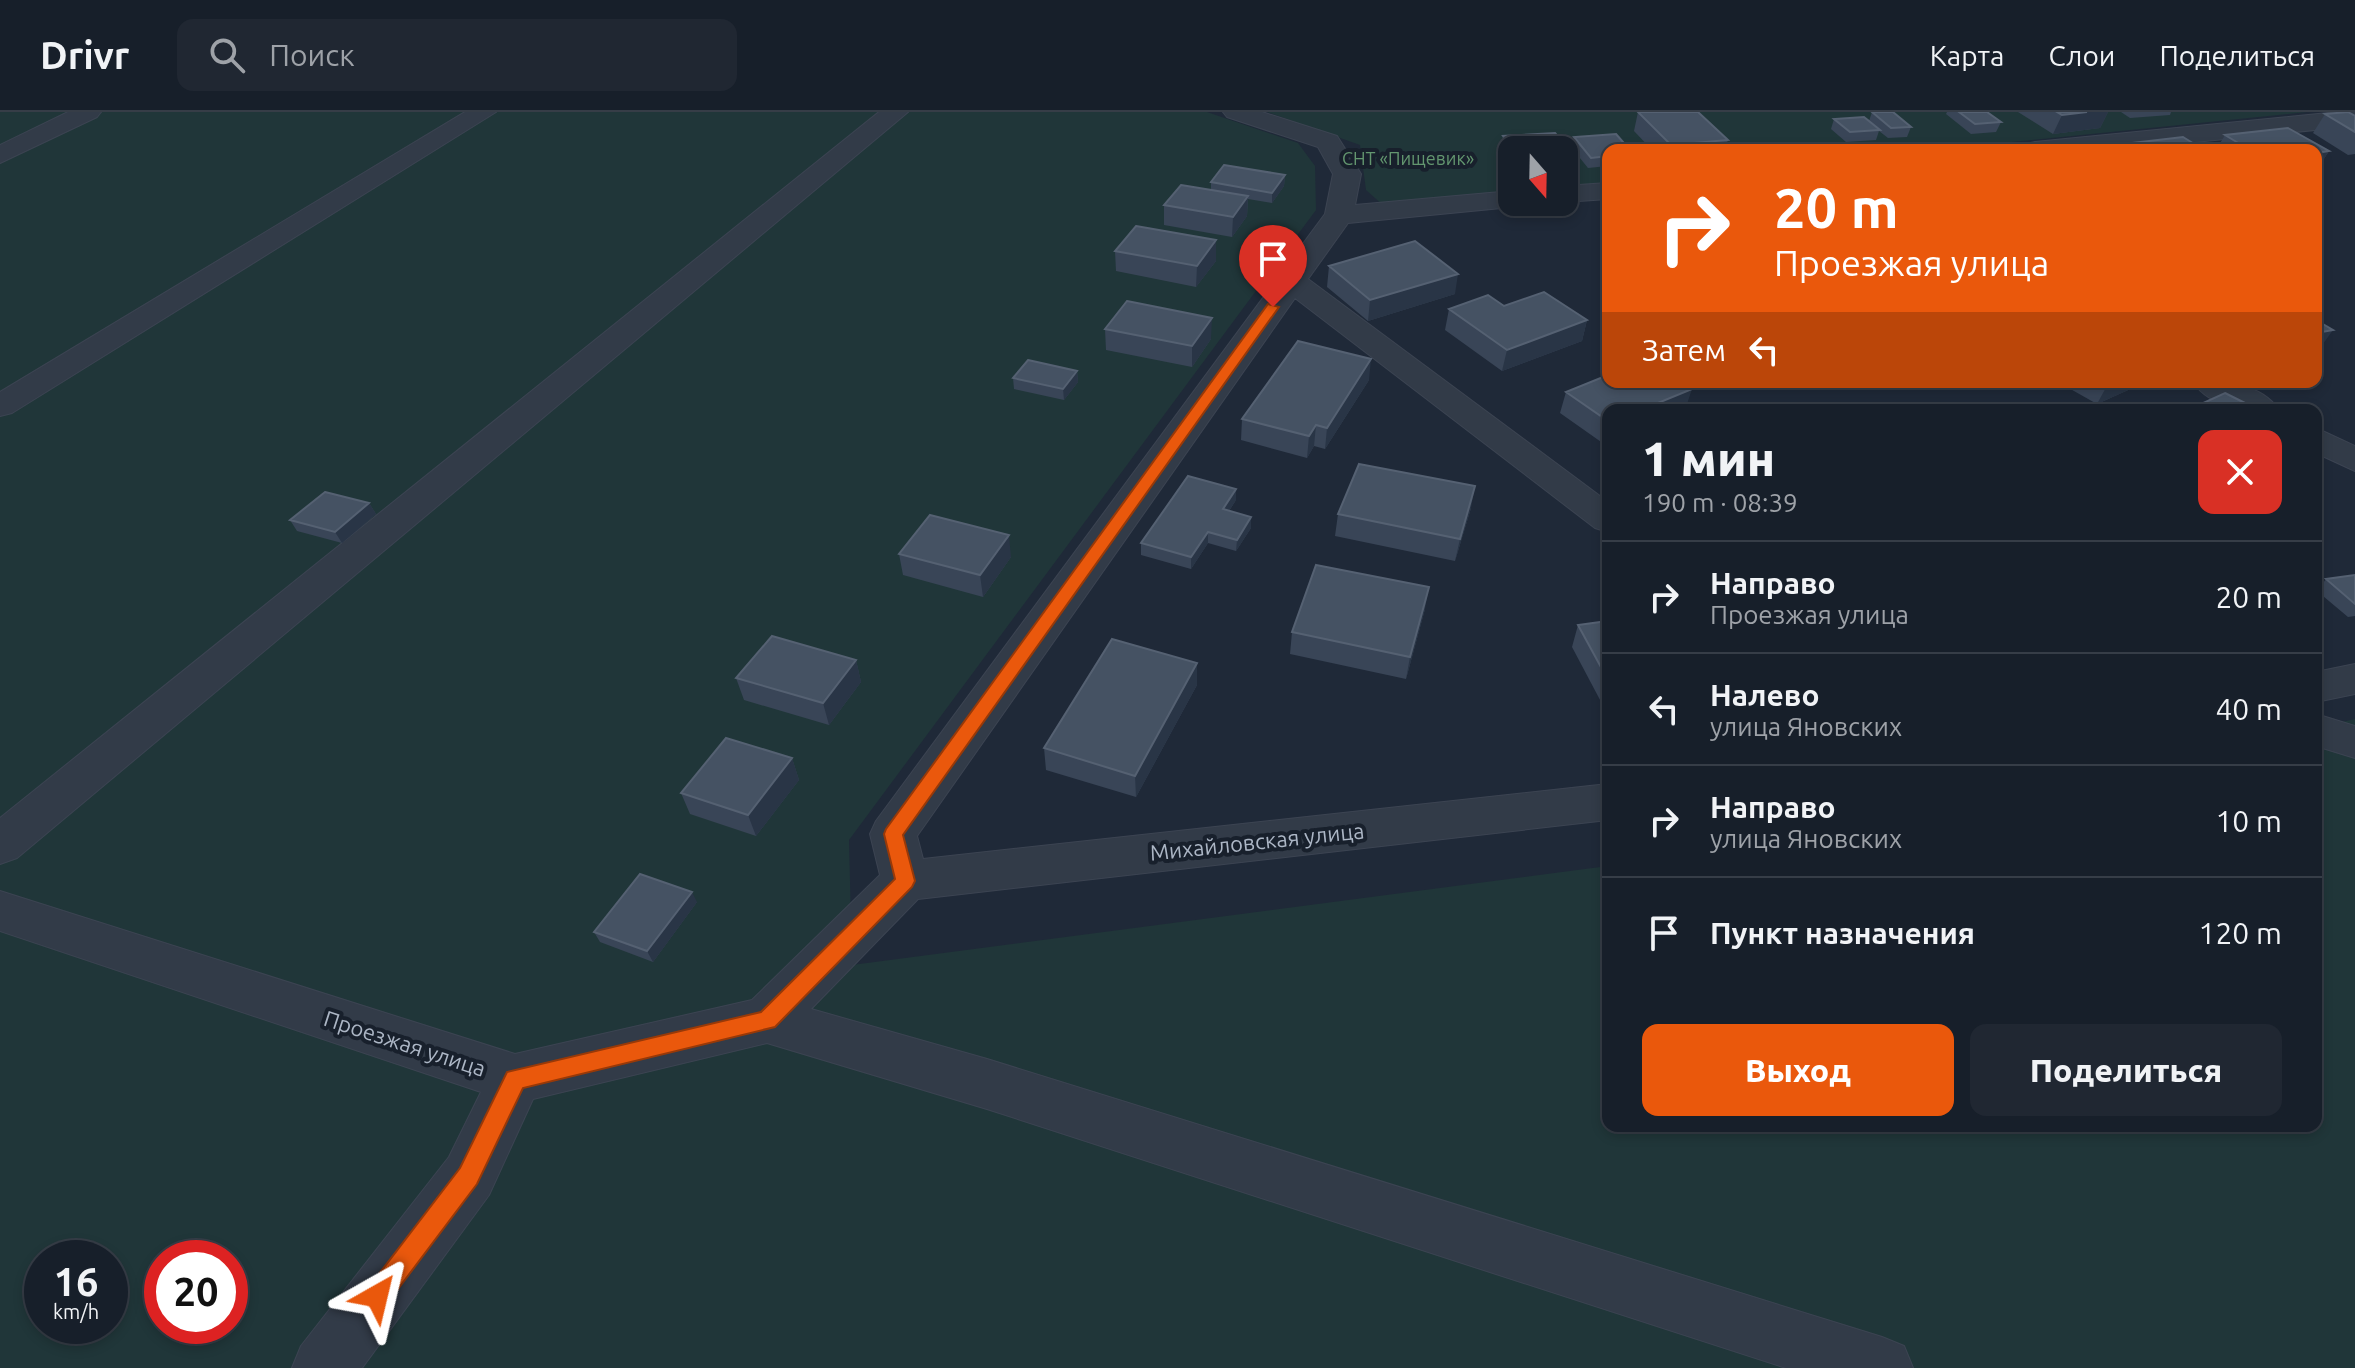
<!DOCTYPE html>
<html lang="ru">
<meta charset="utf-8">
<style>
:root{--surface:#171f2a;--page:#202732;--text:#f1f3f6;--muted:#9ea2a8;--line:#363d47;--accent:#ea580c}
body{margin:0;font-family:Ubuntu,sans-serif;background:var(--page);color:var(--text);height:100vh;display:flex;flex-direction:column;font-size:30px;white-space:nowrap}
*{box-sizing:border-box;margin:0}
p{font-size:26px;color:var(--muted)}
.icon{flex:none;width:44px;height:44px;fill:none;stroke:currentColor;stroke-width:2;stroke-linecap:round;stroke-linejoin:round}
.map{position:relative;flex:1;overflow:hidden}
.drawer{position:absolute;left:1602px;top:292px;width:720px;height:728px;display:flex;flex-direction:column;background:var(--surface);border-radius:16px;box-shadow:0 4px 12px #0003,0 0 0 2px var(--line)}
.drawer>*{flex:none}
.hud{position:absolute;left:1602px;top:32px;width:720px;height:244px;border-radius:16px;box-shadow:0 4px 12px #0003,0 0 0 2px var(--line);background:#ea580c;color:#fff;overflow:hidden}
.needle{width:52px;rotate:160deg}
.controls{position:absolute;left:1498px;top:24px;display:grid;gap:16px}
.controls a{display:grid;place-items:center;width:80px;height:80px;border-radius:16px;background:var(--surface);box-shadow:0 4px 12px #0003,0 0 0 2px var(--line);font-size:40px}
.speed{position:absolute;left:24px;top:1128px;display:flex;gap:16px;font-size:40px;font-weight:700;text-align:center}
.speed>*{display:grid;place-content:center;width:104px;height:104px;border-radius:50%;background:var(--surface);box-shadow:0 4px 12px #0003,0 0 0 2px var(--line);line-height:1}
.speed small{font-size:20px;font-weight:400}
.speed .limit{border:12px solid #d22;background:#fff;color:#111}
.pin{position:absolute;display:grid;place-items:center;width:68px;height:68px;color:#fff;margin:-82px -34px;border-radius:50% 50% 50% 0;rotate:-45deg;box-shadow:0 0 8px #0007}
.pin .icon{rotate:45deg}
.me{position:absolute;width:88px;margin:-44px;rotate:37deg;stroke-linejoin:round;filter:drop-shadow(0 0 6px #0008)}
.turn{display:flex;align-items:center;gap:28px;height:168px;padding:0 40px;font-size:36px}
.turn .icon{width:104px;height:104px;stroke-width:2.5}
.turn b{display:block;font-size:56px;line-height:68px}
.then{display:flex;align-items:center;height:76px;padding:0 40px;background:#0003;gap:16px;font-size:30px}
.round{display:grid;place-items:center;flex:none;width:84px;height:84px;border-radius:16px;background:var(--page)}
.summary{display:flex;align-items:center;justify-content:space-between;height:136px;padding:0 40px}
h1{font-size:48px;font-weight:800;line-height:60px}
.action{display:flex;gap:16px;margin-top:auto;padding:16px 40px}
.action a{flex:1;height:92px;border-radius:16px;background:var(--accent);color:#fff;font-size:32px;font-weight:800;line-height:92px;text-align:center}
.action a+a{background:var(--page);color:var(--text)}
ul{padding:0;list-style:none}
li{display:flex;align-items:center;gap:24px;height:112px;padding:0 40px;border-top:2px solid var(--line)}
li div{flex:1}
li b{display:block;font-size:30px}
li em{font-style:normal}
header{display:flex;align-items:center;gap:48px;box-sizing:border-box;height:112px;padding:0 40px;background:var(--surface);border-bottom:2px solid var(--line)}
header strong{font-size:38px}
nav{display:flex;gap:44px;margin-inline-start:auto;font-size:28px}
.search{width:560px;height:72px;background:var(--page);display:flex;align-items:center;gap:20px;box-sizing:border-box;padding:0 28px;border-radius:16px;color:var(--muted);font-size:30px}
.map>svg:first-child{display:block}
.green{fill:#203639;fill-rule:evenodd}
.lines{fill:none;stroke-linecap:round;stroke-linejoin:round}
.minor-casing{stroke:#3c4452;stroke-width:2}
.minor{fill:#323b48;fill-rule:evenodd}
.wall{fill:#394557}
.shaded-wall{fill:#293546}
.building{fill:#455263;stroke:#556172;stroke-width:2}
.route{fill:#ea580c;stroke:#983908;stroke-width:2}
.labels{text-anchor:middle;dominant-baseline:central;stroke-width:8;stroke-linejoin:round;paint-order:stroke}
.far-park-label{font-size:18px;fill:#63966f;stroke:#18202c}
.street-label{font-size:22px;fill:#acb6c5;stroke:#18202c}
</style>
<header>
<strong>Drivr</strong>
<div class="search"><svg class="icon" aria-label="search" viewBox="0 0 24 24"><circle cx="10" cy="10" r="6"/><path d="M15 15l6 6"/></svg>Поиск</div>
<nav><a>Карта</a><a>Слои</a><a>Поделиться</a></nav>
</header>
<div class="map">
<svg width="2355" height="1256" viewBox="0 0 2355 1256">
<rect width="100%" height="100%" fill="#1f2938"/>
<path class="green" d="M0,0h1207l91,31 17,23 1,44 -467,630 3,125 756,-99v260h708v-398l39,-9v649h-2355zM42,1146h68v68h-68zM162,1146h68v68h-68z
M1267,0h1040l-374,38h-325v33l-44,5v-38h-52v43l-128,13 -18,-16 -6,-45z"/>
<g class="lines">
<g class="minor-casing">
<path id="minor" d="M68,0h33l-4,5 -97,46v-18z
M465,0h31l-484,301 -12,3v-24z
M879,0h29l-891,746 -17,6v-46z
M1223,0h39l75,24 24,38 -6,31 157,-14v11h12l-12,5 -164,16 -40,56 300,223v30l-13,-4 -300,-230 -378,538 6,23 685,-75v36l-690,79 -107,110 176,50 895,278 22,9 9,22h-127l-799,-259 -220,-66 -234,56 -44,96 -127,173h-70l9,-22 148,-189 32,-65 -481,-161v-40l515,163 237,-54 128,-125 -10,-41 6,-13 449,-607 8,-40 -15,-27 -91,-30z
M2338,0h17v14l-241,24h-92l4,-6 9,-2z
M1608,71v16l-44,3h-1l1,-16z
M2193,270c30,0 67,0 86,28 -30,0 -67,0 -86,-28z
M2316,316l39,18v25l-39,-18z
M2355,552v30l-39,8v-30z
M2316,602l39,12v32l-39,-12z"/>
</g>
<use href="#minor" class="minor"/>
</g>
<path class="wall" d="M1638,0l90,28 -3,10h-73l-18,-19z
M1872,0l39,15 -4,10 -19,1 -9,-7 -3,9 -30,2 -15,-13 3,-10 35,2z
M1947,0h40l14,10 -5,10 -25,2 -25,-20z
M2018,0h90l-8,16 -47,6z
M2121,0h50l-1,3 -40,3z
M2325,2l30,2v38l-7,1 -35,-22z
M1555,21l19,23 -2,11h-8v-17h-52v11l-11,-15 2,-10z
M2225,23l104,16 -13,20v-21h-100z
M1574,25l34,13v16l-20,2 -17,-21z
M2124,32l80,6h-83z
M1285,63l-1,11 -12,17 -24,-4 -1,17 -15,21 -68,-12v-20l47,-15v-8z
M1216,128v21l-20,26 -80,-16 -1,-20z
M1329,154l126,28 -87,27 -41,-34z
M1504,194l83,14 -5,21 -80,30 -57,-41 4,-21z
M1105,217l106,10 -19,28 -86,-17z
M1077,259l1,11 -14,18 -50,-11 -1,-11z
M1369,268l-44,69 -11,-3 -7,12 -66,-18 1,-21z
M2058,270h88l-49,22z
M1566,280l42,18v33l-4,1 -44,-31z
M1236,388l-7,11 22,6v11l-15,23 -28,-8 -17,26 -50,-14v-12z
M369,391l7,11 -34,29 -45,-12 -7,-11z
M1471,396l-16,53 -120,-25 3,-22z
M899,442l112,3 -28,40 -80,-22z
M2355,463v41l-7,1 -31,-26 9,-12z
M1425,497l-19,70 -116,-25 2,-22z
M1608,509v94l-36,-68 6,-22z
M856,548l5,22 -32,43 -85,-25 -8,-22z
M1197,551v22l-61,112 -90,-27 -2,-22z
M792,646l7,22 -43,56 -66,-22 -9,-21z
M697,790l-44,60 -53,-20 -6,-10z"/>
<path class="shaded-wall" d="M2087,0h21l-8,16 -47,6 9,-19z
M2329,39l-13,20v-18z
M1285,63l-1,11 -12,17v-10z
M1248,84l-1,20 -15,21 1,-20z
M1216,128v21l-20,26 1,-21z
M1458,162l-3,20 -87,27 2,-21z
M1212,206l-1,21 -19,28v-21z
M1587,208l-5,21 -80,30 5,-21z
M2333,218l-15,21h-2v-18z
M1371,247l-2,21 -44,69 2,-21z
M1077,259l1,11 -14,18 -1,-11z
M2109,270h37l-49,22z
M1692,277l-7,21h-44z
M1316,313l-2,21 -7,12 2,-22z
M1608,318v13l-4,1z
M1475,374l-4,22 -16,53 5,-22z
M1236,377v11l-13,20v-11z
M369,391l7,11 -34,29 -7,-11z
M1251,405v11l-15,23 1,-11z
M1208,420v11l-17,26v-12z
M1009,423l2,22 -28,40 -3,-22z
M1429,475l-4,22 -19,70 4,-22z
M856,548l5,22 -32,43 -6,-22z
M1197,551v22l-61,112 -1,-21z
M792,646l7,22 -43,56 -8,-21z
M692,780l5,10 -44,60 -6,-11z"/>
<path class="building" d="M1638,0h60l30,28 -57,5z
M1872,0h21l18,15 -20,1z
M1959,0h28l14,10 -26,2z
M2057,0h30l-25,3z
M2348,0l7,4v16l-30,-18z
M1864,5l16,13 -30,2 -16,-13z
M2288,16l41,23 -13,2v-3h-66l-25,-15z
M1555,21l19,23 -10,1v-7h-51l-10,-14z
M1616,22l14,16h-22v6l-17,2 -17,-21z
M2183,25l21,13h-71l-9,-6z
M1224,53l61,10 -13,18 -61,-11z
M1181,73l67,11 -15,21 -69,-12z
M1136,114l80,14 -19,26 -82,-15z
M1415,129l43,33 -88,26 -41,-34z
M1544,180l43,28 -80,30 -58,-41 39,-14 16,11z
M1127,189l85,17 -20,28 -87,-17z
M2316,208l17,10 -17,3z
M1298,229l73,18 -44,69 -11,-3 -7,11 -67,-17z
M1028,248l49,11 -14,18 -50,-11z
M1608,263v7h74l10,7 -51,21h-33v11l-42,-29z
M2225,281l34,17h-71z
M1359,352l116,22 -15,53 -122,-25z
M1188,364l48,13 -13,20 28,8 -14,23 -29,-8 -17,25 -50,-14z
M325,380l44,11 -34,29 -45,-12z
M930,403l79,20 -29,40 -81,-21z
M1316,453l113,22 -19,70 -118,-25z
M2355,463v29l-29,-25z
M1608,509v59l-30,-55z
M772,524l84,24 -33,43 -87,-25z
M1112,527l85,24 -62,113 -91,-28z
M726,626l66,20 -44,57 -67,-22z
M640,762l52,18 -45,59 -53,-19z"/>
<path class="route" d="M1268,192l11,3 -376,528 12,46 -3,6 -137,140 -252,61 -46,96 -91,121 -9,4 -8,-4 -4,-9 4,-9 91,-119 47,-96 254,-60 134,-133 -11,-45 2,-5z"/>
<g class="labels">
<g class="far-park-label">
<text x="1408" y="46">СНТ «Пищевик»</text>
</g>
<g class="street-label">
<text transform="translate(1257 729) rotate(-6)">Михайловская улица</text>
<text transform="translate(405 931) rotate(18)">Проезжая улица</text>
</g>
</g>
</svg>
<div class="controls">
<a><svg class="needle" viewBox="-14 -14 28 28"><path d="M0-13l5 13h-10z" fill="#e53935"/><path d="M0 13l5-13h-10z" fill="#9ea2a8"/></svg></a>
</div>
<div class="speed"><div>16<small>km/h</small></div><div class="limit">20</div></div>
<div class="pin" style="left:1273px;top:195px;background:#d93025"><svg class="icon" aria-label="arrive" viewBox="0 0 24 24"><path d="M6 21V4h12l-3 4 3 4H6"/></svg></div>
<svg class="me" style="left:377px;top:1184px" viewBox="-20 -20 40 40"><path d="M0-17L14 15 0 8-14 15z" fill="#ea580c" stroke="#fff" stroke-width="4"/></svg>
<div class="hud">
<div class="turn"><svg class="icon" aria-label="right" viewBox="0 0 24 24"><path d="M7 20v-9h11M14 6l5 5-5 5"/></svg><div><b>20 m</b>Проезжая улица</div></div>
<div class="then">Затем<svg class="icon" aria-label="left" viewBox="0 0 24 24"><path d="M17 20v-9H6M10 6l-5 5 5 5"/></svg></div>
</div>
<section class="drawer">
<div class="summary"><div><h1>1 мин</h1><p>190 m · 08:39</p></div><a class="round" style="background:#d93025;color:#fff"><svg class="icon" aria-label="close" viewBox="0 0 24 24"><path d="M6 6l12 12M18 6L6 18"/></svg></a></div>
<ul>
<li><svg class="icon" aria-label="right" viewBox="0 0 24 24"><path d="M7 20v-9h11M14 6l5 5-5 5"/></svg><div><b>Направо</b><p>Проезжая улица</p></div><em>20 m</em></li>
<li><svg class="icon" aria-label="left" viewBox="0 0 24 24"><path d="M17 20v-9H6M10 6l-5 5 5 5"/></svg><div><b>Налево</b><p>улица Яновских</p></div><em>40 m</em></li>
<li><svg class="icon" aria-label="right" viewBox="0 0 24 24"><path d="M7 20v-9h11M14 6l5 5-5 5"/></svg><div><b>Направо</b><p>улица Яновских</p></div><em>10 m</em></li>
<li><svg class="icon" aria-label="arrive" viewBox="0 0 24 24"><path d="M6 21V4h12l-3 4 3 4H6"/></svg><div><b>Пункт назначения</b></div><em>120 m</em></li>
</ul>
<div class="action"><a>Выход</a><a>Поделиться</a></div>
</section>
</div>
